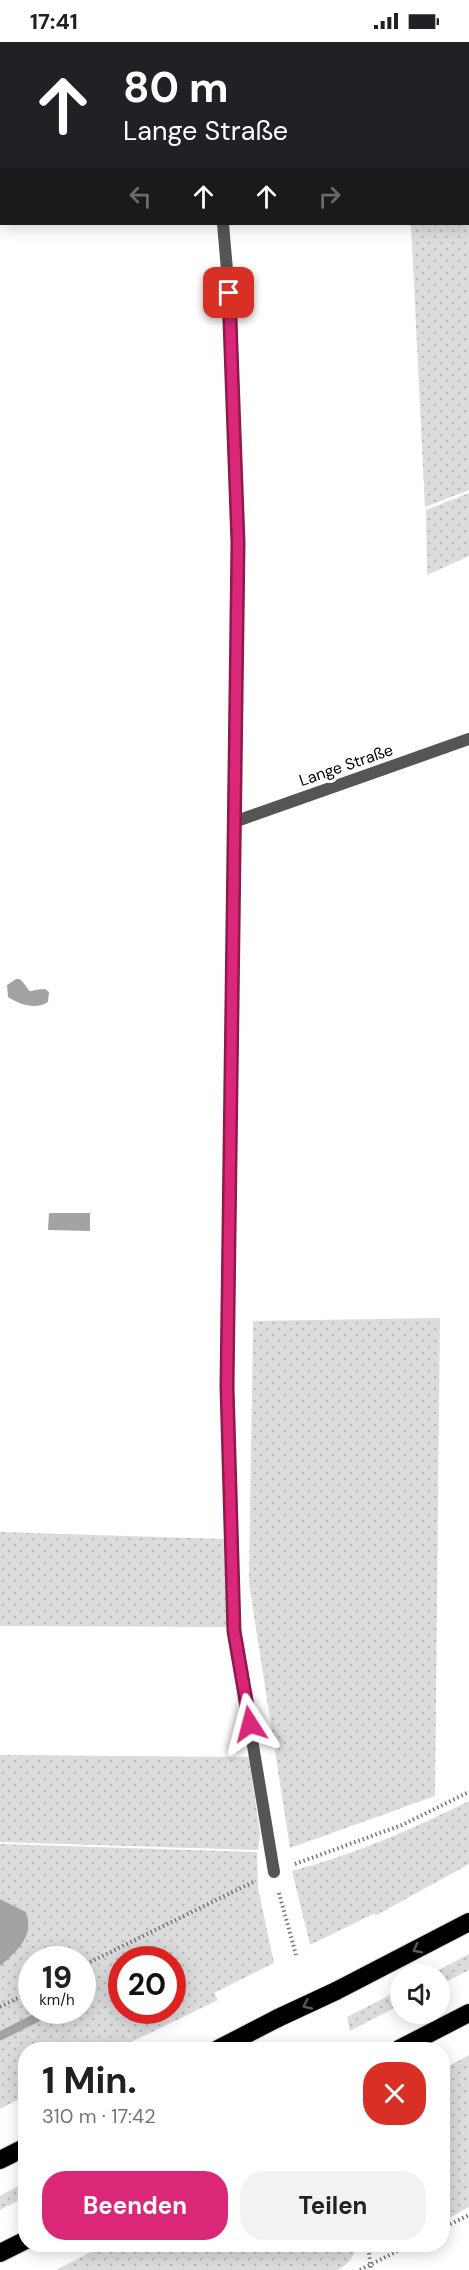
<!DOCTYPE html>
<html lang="de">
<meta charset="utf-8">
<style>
:root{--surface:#fff;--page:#f2f2f2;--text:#202124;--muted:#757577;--accent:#db2777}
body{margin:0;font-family:"DM Sans",sans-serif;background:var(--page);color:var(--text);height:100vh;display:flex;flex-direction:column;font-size:22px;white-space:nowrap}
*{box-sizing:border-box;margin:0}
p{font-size:20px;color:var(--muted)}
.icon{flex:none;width:33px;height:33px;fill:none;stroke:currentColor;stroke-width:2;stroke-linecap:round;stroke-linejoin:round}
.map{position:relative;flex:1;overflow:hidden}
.drawer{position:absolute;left:18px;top:2000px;width:432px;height:210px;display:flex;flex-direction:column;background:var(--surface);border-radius:24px;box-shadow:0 3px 15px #0003}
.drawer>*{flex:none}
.top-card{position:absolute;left:0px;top:0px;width:470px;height:183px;box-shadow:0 3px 15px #0003;background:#202124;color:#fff;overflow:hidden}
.fabs{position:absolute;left:390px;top:1922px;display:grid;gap:12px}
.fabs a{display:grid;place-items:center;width:60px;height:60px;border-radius:50%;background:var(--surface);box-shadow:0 3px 15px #0003;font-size:30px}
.speed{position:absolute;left:18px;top:1904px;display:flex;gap:12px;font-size:30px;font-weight:700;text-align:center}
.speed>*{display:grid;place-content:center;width:78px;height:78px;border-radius:50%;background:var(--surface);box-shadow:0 3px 15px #0003;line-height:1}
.speed small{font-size:15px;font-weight:400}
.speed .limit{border:9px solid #d22;background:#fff;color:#111}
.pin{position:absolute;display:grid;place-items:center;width:51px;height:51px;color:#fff;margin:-26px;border-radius:12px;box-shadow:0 3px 9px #0006}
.me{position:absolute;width:66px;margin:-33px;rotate:351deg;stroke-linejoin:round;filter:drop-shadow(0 0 4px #0008)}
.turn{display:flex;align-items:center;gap:21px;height:126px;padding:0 24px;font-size:27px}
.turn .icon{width:78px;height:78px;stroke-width:2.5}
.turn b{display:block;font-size:42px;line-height:51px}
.lanes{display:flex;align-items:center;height:57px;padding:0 24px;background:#0003;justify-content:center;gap:30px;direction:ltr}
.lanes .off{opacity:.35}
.round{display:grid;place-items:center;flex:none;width:63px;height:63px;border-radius:24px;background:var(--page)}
.overview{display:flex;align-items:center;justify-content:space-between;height:102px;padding:0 24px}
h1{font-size:36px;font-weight:700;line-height:45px}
.cta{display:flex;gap:12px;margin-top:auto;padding:12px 24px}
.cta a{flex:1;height:69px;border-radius:24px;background:var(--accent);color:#fff;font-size:24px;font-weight:700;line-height:69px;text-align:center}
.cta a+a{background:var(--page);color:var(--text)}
.status{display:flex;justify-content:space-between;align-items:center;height:42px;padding:0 30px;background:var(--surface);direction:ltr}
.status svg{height:16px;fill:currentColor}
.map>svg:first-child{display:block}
.grass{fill:url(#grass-dots);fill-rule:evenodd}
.water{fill:#a3a3a3}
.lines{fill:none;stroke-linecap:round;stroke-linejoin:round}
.stream{stroke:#a3a3a3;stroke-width:9}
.river{stroke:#a3a3a3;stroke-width:56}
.motorway-casing{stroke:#dbdbdb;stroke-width:20}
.path{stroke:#777;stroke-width:4;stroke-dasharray:1.5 3;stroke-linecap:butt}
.service{stroke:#555;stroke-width:12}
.minor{stroke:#555;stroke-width:12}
.motorway{stroke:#000;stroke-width:18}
.motorway-bridge-casing{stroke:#dbdbdb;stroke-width:20;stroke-linecap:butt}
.motorway-bridge{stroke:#000;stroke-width:18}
.oneway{stroke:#595959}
.route-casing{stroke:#8e194d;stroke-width:15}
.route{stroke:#db2777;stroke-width:10}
.labels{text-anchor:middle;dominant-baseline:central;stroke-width:6;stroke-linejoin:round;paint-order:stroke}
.street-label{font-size:16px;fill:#000;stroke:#fff}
</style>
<div class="status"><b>17:41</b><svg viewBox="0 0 49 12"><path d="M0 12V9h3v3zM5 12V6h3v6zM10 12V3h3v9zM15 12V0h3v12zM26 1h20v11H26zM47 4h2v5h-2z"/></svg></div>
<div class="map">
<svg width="469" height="2228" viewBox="0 0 469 2228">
<defs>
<pattern id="grass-dots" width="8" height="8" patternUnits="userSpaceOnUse" patternTransform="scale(1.5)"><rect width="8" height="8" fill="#dcdcdc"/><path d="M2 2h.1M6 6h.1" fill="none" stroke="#bbb" stroke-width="1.8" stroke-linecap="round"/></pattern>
</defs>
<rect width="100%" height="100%" fill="#fff"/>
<path class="grass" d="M402,0h67v46l-1,-44z
M469,142v306l-44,17 -14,-283h57z
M469,451v63l-42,19 -1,-65z
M440,1276l-5,478 -145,52 -41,-265 4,-262z
M0,1490l224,7 5,88 -229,-1z
M0,1713l249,2 11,76 -2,17 -258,-8z
M469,1759v63l-94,52v-3l-65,32 -18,-74c62,-16 120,-42 177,-70z
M0,1802l257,8 1,36 16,75 -60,30 4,7 -101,49h-91l-1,47 -25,13v-143c16,-15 35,-30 26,-54l-26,-13zM32,1917h50v51h-50zM122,1917h50v51h-50z
M469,1912v16l-29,15v-11h-9z
M400,1948v15l-50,26 -3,-14z
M469,2013v152l-26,14v-152z
M25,2140v15l-25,13v-14z
M106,2202h250c-1,13 -7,19 -18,26h-282z"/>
<path class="water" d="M16,937h4c16,18 3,11 25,10l4,3 -1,10c-12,8 -28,3 -40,-5l-1,-12z
M49,1171h41v18l-42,-1z
M0,1857l26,13c9,24 -9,39 -26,54z"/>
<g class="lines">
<path class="stream" d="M0,1994l48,-24"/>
<path class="river" d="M28,2l1,-2
M0,57l2,-2"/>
<g class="motorway-casing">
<path id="motorway" d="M336,1949l133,-69
M218,2007l60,-31
M399,2007l70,-36
M0,2118l26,-13
M0,2211l26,-13"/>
</g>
<path class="path" d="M295,1822l107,-39 67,-33
M279,1851l17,62
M82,1924l173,-85
M0,1965l32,-16
M442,2186l27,-13
M368,2202l3,26
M360,2228l51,-26"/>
<path class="service" d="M234,780l235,-83
M227,1322l7,267 40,241"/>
<path class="minor" d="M208,0v2
M223,182l8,92 7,227 -11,821"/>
<use href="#motorway" class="motorway"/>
<g class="motorway-bridge-casing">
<path id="motorway-bridge" d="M278,1976l58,-27"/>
</g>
<use href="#motorway-bridge" class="motorway-bridge"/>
</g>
<defs><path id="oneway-chevron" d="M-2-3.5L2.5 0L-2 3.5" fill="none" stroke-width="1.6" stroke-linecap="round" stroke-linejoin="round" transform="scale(1.5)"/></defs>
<g class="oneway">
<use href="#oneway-chevron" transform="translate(417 1907) rotate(153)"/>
<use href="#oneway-chevron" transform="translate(307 1963) rotate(155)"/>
</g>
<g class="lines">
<g class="route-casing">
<path id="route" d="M229,251l9,250 -11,844 7,244 16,93"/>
</g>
<use href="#route" class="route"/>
</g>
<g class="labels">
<g class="street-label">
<text transform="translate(346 723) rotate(-19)">Lange Straße</text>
</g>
</g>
</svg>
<div class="fabs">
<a><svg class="icon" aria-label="sound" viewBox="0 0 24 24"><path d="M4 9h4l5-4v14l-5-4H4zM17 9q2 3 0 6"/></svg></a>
</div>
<div class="speed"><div>19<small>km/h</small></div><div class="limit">20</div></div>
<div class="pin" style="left:229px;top:251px;background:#d93025"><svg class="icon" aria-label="arrive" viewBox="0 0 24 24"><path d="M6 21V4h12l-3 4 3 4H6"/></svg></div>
<svg class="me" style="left:250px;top:1682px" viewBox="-20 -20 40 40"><path d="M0-17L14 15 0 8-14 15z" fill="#db2777" stroke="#fff" stroke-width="4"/></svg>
<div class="top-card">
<div class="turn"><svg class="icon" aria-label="ahead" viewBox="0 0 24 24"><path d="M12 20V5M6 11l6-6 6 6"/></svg><div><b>80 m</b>Lange Straße</div></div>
<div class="lanes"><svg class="icon off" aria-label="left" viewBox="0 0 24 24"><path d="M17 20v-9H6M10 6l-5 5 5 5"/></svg><svg class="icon" aria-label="ahead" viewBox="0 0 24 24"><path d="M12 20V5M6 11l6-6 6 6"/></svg><svg class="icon" aria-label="ahead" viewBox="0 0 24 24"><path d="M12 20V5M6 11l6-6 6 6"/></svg><svg class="icon off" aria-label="right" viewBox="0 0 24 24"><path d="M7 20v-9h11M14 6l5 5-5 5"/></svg></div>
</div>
<section class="drawer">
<div class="overview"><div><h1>1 Min.</h1><p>310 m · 17:42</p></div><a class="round" style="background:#d93025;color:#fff"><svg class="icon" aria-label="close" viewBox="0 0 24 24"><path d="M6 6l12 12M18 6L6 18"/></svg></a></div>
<div class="cta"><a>Beenden</a><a>Teilen</a></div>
</section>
</div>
